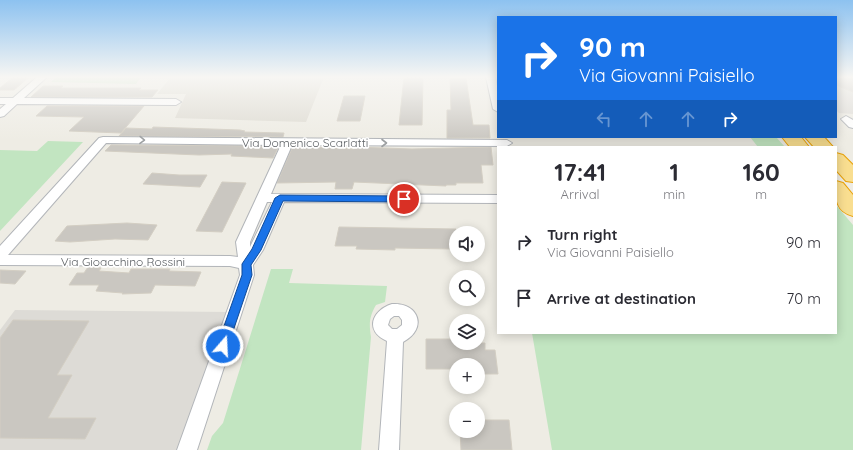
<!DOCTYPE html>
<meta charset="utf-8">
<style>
:root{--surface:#fff;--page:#f2f2f3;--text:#2b2b33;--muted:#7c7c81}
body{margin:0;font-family:Quicksand,sans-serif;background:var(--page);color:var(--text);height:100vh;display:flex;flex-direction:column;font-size:15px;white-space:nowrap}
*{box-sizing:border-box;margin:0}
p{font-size:13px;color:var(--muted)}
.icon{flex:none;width:22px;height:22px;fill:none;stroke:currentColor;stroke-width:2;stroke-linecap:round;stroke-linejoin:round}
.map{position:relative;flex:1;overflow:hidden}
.details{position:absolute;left:497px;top:146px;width:340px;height:188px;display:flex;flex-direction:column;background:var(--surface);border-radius:0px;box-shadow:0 2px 10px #0003}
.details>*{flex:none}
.guide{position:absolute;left:497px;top:16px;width:340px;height:122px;border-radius:0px;box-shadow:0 2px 10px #0003;background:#1a73e8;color:#fff;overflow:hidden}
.controls{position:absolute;left:449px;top:226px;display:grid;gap:8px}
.controls a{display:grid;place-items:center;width:36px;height:36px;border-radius:50%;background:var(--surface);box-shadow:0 2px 10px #0003;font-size:20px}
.pin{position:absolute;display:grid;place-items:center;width:34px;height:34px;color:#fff;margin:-17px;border:2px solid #fff;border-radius:50%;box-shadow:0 1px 4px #0007}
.me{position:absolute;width:44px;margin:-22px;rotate:19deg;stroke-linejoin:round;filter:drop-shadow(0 0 3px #0008)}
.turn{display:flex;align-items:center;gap:14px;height:84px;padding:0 16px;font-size:18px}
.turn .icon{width:52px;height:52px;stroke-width:2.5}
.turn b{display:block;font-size:28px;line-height:34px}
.lanes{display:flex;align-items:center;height:38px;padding:0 16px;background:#0003;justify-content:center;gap:20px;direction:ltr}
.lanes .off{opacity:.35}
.eta{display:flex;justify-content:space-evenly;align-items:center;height:68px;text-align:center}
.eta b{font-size:24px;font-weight:700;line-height:28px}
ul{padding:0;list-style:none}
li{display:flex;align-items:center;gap:12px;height:56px;padding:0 16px}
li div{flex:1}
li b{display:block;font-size:15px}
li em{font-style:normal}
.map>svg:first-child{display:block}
.industrial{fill:#dddbd6}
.education{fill:#dedbd2}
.green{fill:#c2e5c1}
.building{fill:#cac7c1;stroke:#d3cec3}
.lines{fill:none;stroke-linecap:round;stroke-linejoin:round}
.street-casing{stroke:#b2b5b9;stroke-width:2}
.highway-casing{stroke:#eaa208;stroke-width:2}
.street{fill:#fff;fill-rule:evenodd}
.highway{fill:#f9de90;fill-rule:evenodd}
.oneway{stroke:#9da0a2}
.route{fill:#1a73e8;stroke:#114b97}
.labels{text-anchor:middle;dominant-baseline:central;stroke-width:3.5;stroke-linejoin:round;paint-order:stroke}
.street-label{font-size:12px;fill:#5c6064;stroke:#fff}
</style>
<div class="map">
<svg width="853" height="450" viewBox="0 0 853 450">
<rect width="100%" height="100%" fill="#eeece4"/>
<path class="industrial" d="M836,77h17v37l-14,-1 -3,-3z
M15,310l215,2 -48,138h-182v-120z"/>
<path class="education" d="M171,77h153l-18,45 -131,-4 11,-24h-29z"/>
<path class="green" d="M57,77h84l-5,7 -85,-2z
M750,137h26l9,10h-30h3z
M48,141l35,1 -83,89v-81l37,1z
M836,205l17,20v225h-301l-20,-117h304z
M271,269h22l-4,14 98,3 -2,16 -9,3c-7,12 -7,19 -5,32l-10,113h-154l5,-14 11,-13z"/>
<path class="building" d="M13,77h16l-15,13h-14v-2z
M404,77h19l-1,48h-23z
M836,77h17v15l-17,-7z
M450,78h16l7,47h16l1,13h-43v-28h4z
M43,86h20l-2,2h80l-2,2h19l-6,7h-121z
M344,96h21l-5,25h-23z
M47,106h97l-23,27 -52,-2 15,-14 -48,-1z
M153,127l87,3 5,1 -1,1 40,1 -1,4 -164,-1 7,-8 26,1z
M111,145l168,1 -6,12 -42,-2 1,-2 -33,1 -94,-4z
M293,146l61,3 1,-2 57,2 79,-2 2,18h-12l2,18h-27v2h-10v1l-92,-4 -2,7h-17l1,-7 -59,1z
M152,173l27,2h28l-7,12 -57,-3z
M222,182l24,1 -24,49 -26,-1z
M127,223l30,2 -9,15 -33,-1 -45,3 -15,-1 12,-15z
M339,227l117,2v18h-4v2l-57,-1v2l-39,-1 1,-3h-22z
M88,267l13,1 -2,3 30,2 2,-4h39l-1,2 32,1 -6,14 -40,-1 -4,8 -29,1 1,-1 -27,-2 3,-6h-30l8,-12h7z
M0,270l26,1 -11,13 -15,-1z
M13,320l76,1 -32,54h15l-24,43h48l-11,21 -85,-1v-100z
M426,339h30v4h29v7h10l3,24h-20v-9h-22v4h-30z
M478,420h31l3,30h-51l-1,-19h18z"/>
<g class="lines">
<g class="street-casing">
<path id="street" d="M37,77h10l-23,21 152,1 5,3 -5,3 -159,-1 -13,12 -4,1v-8l6,-5h-6v-6h13z
M486,77h9l3,13v22l-5,-3z
M846,116l7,4v8l-4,-1 -8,-8z
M103,137l404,3 5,3 -5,3 -215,-1 -21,49 227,1v8l-214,-1 -21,48 -10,15 1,10 -57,175h-20l63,-175 -1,-7 -9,-2 -230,-1v-19l99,-108zM106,143l175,2 -45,97 2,15 -8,-1 -222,-1zM267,202h5l-22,45v-5z
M392,304c27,-2 36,25 11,38l-4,108h-20l8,-109c-23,-10 -15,-31 5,-37zM394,316h5l3,4v5l-5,4h-5l-4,-4 2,-6z"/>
</g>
<g class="highway-casing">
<path id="highway" d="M782,137h19l8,10h-19z
M805,137h19l9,10h-19z
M836,153l7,2 10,10v17l-7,-1 -10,-11z
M836,181l7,2 10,12v21c-19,-5 -17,-19 -17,-35z"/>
</g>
<use href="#street" class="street"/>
<use href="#highway" class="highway"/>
</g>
<defs><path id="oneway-chevron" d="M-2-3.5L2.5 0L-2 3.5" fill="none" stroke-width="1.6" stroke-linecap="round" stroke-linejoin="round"/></defs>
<g class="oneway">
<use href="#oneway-chevron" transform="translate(142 140) rotate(1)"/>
<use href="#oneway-chevron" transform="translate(384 143)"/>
</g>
<linearGradient id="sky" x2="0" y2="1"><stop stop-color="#8dc2f0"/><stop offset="0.55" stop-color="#f7f6f3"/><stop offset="1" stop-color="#f7f6f3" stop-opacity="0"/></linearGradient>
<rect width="853" height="140" fill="url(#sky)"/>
<path class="route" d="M280,195l124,1 5,3 -5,3 -121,-1 -22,49 -10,15 1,10 -24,71 -1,4 -4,2 -4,-2 -2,-4 25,-71v-11l10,-15 23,-51z"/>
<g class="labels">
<g class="street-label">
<text x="305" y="142">Via Domenico Scarlatti</text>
<text x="123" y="261">Via Gioacchino Rossini</text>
</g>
</g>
</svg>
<div class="controls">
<a><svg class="icon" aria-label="sound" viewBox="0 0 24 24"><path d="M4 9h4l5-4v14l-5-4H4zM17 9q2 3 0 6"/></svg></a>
<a><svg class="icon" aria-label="search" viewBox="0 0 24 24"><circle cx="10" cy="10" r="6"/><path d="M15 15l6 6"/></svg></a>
<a><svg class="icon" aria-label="layers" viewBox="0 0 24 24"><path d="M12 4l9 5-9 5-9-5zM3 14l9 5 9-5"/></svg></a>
<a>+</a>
<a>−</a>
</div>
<div class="pin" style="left:404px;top:199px;background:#d93025"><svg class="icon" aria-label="arrive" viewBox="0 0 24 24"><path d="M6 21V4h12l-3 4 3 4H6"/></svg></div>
<svg class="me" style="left:223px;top:346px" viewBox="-20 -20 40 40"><circle r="17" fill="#1a73e8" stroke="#fff" stroke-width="3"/><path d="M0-11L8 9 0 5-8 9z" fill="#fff"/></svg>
<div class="guide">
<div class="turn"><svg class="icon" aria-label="right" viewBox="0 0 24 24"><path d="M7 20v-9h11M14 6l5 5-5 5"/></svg><div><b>90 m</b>Via Giovanni Paisiello</div></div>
<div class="lanes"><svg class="icon off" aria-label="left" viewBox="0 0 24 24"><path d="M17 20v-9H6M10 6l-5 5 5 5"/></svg><svg class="icon off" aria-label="ahead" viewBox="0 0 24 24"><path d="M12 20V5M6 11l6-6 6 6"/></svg><svg class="icon off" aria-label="ahead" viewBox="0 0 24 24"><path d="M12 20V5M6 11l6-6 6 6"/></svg><svg class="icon" aria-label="right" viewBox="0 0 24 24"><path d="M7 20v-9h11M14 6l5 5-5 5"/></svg></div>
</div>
<section class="details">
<div class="eta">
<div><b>17:41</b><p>Arrival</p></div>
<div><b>1</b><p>min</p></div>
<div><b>160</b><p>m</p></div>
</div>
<ul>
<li><svg class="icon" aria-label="right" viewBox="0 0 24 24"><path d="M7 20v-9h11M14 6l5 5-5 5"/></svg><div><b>Turn right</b><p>Via Giovanni Paisiello</p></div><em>90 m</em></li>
<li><svg class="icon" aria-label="arrive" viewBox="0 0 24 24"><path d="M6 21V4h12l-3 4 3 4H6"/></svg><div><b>Arrive at destination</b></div><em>70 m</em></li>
</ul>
</section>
</div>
